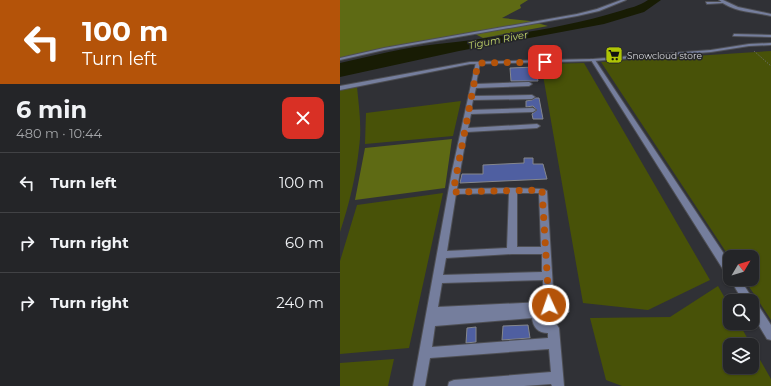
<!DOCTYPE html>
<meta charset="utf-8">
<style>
:root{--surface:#242528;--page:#303134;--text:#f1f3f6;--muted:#a3a5a8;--line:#414245}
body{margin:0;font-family:Montserrat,sans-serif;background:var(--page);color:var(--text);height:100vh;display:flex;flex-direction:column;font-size:15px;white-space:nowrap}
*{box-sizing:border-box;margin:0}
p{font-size:13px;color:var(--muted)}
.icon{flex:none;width:22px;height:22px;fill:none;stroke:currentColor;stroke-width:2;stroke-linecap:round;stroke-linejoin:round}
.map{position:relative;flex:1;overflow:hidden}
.sheet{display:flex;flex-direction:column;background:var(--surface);width:340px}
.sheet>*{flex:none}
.top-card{background:#b45309;color:#fff;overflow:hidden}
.needle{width:26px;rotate:52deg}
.controls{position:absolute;left:383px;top:250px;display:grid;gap:8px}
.controls a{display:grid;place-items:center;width:36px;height:36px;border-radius:8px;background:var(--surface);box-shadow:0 1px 3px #0004,0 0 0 1px var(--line);font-size:20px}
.pin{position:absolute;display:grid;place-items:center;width:34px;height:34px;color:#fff;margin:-17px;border-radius:8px;box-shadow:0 2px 6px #0006}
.me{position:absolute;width:44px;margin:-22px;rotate:357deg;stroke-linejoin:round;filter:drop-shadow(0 0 3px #0008)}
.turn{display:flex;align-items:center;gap:14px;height:84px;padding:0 16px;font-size:18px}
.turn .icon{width:52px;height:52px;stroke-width:2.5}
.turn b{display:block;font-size:28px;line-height:34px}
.round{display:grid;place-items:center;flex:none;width:42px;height:42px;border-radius:8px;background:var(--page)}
.summary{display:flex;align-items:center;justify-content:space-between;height:68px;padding:0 16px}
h1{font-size:24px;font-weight:700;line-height:30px}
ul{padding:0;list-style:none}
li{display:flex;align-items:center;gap:12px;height:60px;padding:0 16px;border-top:1px solid var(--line)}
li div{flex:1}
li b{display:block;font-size:15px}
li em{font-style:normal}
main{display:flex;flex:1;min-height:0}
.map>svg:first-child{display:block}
.green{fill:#485208}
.forest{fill:#5e6a14}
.water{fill:#181c04}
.building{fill:#4f5fa1;stroke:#85878c}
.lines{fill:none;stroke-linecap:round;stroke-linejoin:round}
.service-casing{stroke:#4e4f54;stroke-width:2}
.minor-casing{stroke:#4e4f54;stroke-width:2}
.tertiary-casing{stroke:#4e4f54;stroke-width:2}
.path{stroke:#747579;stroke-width:1;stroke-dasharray:1 1.5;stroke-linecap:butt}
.service{fill:#757e9d;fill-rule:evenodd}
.minor{fill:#757e9d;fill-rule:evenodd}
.tertiary{fill:#757e9d;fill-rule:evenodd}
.route{stroke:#b45309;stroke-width:7;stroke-dasharray:0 12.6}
.labels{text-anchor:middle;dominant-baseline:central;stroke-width:3;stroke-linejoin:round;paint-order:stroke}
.far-poi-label{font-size:9px;fill:#d7d8db;stroke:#26272b;text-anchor:start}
.far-water-label{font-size:10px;font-style:italic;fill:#c2d568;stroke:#26272b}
</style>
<main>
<section class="sheet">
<div class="top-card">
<div class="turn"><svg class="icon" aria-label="left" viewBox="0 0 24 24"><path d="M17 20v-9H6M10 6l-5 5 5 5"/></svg><div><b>100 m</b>Turn left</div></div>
</div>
<div class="summary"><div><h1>6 min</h1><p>480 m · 10:44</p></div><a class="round" style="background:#d93025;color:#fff"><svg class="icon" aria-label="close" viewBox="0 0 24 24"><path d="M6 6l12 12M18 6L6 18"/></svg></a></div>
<ul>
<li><svg class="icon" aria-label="left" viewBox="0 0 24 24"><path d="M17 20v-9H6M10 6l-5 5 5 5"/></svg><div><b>Turn left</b></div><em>100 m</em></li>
<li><svg class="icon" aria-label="right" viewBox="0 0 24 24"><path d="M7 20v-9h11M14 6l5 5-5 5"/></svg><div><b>Turn right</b></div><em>60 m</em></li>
<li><svg class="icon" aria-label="right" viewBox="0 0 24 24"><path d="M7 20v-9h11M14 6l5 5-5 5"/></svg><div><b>Turn right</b></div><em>240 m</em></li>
</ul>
</section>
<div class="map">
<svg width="431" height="386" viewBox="0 0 431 386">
<rect width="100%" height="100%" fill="#303136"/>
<path class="green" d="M431,51v269l-27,-41h8v-22l-22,1 -129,-196z
M244,63l126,217 -62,30 -65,-7 -42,-239z
M17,87c2,20 5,41 2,61 -3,28 -10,57 -19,84v-142z
M121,101l-8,35 -88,8 1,-31z
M103,193l-34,155 -69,6v-93l17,-56z
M378,286l12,21v16h9l12,22h-21v22h22v-21l19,33v7h-149l-16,-6 -16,-62 80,-1z
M54,359l-6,27h-48v-23z"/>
<path class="forest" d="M0,0h188l-8,5 1,3 -19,10 28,3 18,5 -65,12 -10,-5 -89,15 -44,10z
M112,139l-7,49 -90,12 10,-52z"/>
<path class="water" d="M308,0h13l-17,12 -40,12 -145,27 -119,26v-14c32,-7 65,-16 98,-19 61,-7 123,-15 182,-33 9,-3 20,-5 28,-11z"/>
<path class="building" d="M195,67l3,14h-27l-1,-13z
M195,98h4l4,21h-10l-1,-5 5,-4 -4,-4 -7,1v-6l6,-1z
M184,158h9v6h10l4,15 -87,4 2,-9h21v-9l41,-2z
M218,302h9l2,10 -10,1z
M188,325l2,13 -28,2 1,-14z
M136,327v15l-10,1 1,-15z"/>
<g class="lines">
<g class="service-casing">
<path id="service" d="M366,2h17l1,1 -17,1z"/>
</g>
<g class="minor-casing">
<path id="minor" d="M281,0h5l-27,11 -22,5 -193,34 -44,10v-2l44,-10 193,-34 20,-5z
M394,34l37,1v2l-38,-1z
M251,59l4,1 135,203v12l-4,-1 -135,-214z
M136,62l4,1 -4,21 53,-2 3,2 -3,2 -53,2 -2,8 58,-1 3,2 -3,2 -59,1 -2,10 62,-2 3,2 -3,2 -62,2 -3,14 69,-4 3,2 -3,2 -70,4 -10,57 56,-1 30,1 4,2 7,114 -3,4 -10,2 2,10 3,2 11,2 2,3 5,58h-12l-1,-2 -27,2h-76l1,-4 5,-2 97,-8 -2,-23 -119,9 -5,28h-12l39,-215zM169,193l-2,55 -60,3 9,-57zM177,193h22l2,54h-24zM172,254h30v18l-99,3 3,-17zM203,280v22l-105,5 4,-24zM192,318c1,9 6,15 16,15v5l-116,9 3,-21z
M390,279h10l14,22 2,1 15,23v15l-4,-1 -15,-25v-13h-9z"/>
</g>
<g class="tertiary-casing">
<path id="tertiary" d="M379,0h4l15,7 33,7v2c-17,-4 -39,-4 -52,-16z
M431,43v2l-22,1 -38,6 -118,9 -123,3 -130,26v-4l130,-24 123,-3 118,-9 38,-6z"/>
</g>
<path class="path" d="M414,51l17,15"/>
<use href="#service" class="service"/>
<use href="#minor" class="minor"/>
<use href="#tertiary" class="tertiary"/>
</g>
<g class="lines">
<path class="route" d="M205,62l-67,1 -25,129 89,-2 7,115"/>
</g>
<defs>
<g id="supermarket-square" transform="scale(0.9)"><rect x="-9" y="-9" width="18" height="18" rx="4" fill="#afc505" stroke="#26272b"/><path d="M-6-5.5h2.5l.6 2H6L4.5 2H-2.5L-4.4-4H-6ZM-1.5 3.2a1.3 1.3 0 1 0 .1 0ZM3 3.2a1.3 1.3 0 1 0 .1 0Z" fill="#111"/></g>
</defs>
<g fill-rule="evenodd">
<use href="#supermarket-square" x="274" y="55"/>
</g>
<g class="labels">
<g class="far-poi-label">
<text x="287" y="55">Snowcloud store</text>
</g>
<g class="far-water-label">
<text transform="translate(158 40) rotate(-11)">Tigum River</text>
</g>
</g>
</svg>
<div class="controls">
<a><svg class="needle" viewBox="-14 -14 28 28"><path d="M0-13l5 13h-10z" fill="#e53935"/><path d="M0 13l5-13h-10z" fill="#a3a5a8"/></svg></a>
<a><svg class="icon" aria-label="search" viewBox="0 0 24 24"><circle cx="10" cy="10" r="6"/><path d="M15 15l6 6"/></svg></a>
<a><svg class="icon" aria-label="layers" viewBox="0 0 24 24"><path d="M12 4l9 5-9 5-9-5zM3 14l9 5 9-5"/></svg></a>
</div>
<div class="pin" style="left:205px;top:62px;background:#d93025"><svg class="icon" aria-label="arrive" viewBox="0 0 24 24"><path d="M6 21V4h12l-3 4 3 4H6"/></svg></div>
<svg class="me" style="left:209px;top:305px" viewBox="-20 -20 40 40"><circle r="17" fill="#b45309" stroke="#fff" stroke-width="3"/><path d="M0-11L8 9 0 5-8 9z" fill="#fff"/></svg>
</div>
</main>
